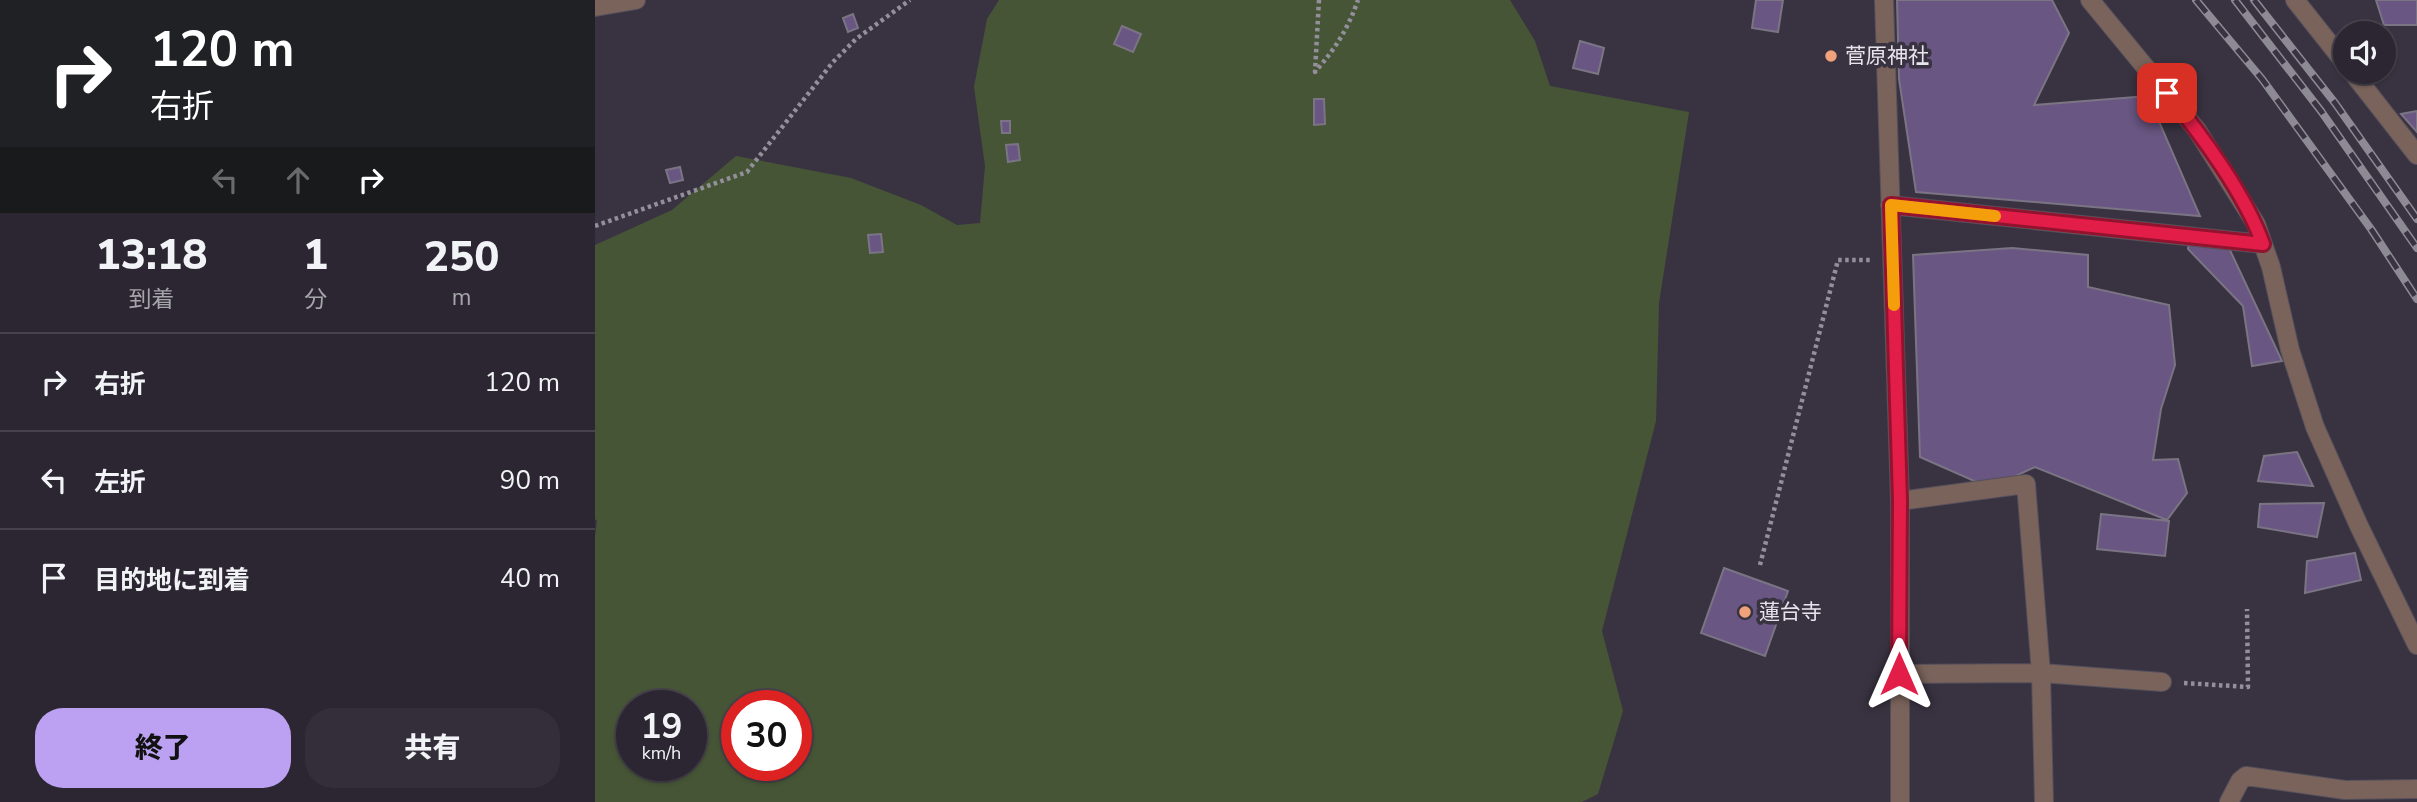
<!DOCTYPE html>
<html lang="ja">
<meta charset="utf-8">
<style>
:root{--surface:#2b2631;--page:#332e39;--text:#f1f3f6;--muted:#a6a5ab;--line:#47434d;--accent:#bca0f2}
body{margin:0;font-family:"Nunito Sans","Noto Sans JP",sans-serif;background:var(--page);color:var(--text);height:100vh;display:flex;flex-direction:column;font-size:26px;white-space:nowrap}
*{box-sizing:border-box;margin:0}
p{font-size:23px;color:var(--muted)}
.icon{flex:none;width:38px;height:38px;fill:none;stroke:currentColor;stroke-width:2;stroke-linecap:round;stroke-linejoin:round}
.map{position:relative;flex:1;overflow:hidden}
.panel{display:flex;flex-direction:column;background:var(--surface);width:595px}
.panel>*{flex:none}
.hud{background:#202124;color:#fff;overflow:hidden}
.fabs{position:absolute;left:1738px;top:21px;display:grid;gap:14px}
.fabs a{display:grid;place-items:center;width:63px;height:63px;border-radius:50%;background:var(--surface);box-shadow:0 2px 5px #0004,0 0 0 2px var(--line);font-size:35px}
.speed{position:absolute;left:21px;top:690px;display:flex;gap:14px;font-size:35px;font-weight:700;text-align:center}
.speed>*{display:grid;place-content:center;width:91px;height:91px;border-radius:50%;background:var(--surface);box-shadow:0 2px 5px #0004,0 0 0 2px var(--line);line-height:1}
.speed small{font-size:18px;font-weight:400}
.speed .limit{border:10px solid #d22;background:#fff;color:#111}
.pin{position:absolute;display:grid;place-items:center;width:60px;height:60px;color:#fff;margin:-30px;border-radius:14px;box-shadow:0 4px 10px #0006}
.me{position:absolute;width:77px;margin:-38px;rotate:0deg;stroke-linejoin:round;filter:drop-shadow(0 0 5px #0008)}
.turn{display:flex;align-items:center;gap:24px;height:147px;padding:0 35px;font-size:32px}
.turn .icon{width:91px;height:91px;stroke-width:2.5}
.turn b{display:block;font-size:49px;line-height:60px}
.lanes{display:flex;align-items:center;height:66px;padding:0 35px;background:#0003;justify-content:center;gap:35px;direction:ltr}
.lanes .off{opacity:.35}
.eta{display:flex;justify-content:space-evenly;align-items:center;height:119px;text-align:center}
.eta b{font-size:42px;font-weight:800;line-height:49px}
.primary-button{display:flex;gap:14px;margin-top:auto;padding:14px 35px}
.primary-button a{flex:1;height:80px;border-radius:28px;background:var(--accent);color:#111;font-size:28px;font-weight:800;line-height:80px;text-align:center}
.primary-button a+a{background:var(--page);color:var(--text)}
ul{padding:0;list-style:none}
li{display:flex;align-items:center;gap:21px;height:98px;padding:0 35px;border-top:2px solid var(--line)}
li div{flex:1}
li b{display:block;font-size:26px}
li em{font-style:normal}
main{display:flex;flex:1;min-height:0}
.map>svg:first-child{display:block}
.green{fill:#465536;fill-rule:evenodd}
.building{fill:#695682;stroke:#7a7484;stroke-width:2}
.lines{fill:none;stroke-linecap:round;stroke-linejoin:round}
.minor-casing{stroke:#554f5d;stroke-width:20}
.path{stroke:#94909b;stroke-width:4.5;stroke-dasharray:3.5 3.5;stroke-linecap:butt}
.minor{stroke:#79635a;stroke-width:18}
.rail-casing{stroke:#8e8a95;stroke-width:8}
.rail{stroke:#393341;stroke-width:5;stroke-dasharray:16;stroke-linecap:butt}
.route-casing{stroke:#92132f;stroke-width:18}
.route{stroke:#e11d48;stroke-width:12}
.slow{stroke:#f59e0b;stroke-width:12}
.poi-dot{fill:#f0a27a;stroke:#393341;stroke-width:2.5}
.labels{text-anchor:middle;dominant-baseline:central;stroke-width:7;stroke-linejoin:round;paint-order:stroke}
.poi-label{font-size:21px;fill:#e7e4ed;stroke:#393341;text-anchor:start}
</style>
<main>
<section class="panel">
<div class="hud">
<div class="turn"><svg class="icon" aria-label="right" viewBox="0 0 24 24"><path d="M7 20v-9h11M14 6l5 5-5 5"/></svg><div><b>120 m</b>右折</div></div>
<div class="lanes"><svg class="icon off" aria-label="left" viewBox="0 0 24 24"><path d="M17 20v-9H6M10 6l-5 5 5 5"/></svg><svg class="icon off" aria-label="ahead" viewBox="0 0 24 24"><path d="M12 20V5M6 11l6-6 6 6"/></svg><svg class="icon" aria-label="right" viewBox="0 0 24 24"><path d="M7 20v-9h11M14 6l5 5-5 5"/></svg></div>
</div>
<div class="eta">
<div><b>13:18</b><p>到着</p></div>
<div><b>1</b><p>分</p></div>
<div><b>250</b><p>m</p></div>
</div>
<ul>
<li><svg class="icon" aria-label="right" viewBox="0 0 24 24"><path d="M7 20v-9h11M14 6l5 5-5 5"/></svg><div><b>右折</b></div><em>120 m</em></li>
<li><svg class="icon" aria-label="left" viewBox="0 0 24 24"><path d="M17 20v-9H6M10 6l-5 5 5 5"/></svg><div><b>左折</b></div><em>90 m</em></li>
<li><svg class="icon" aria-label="arrive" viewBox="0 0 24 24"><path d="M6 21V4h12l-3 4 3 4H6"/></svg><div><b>目的地に到着</b></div><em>40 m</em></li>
</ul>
<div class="primary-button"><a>終了</a><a>共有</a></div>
</section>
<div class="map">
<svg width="1822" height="802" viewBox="0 0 1822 802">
<rect width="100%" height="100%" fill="#393341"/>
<path class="green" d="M404,0h511l25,41 15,45 139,26 -30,191 -3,118 -54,210 21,80 -25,83 -16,8h-987v-266l2,-15 -2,-2v-274l77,-35 64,-54 115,22 70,27 36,20 23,-2 5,-57 -11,-79 13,-68zM37,705h59v60h-59zM142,705h59v60h-59z"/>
<path class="building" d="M1161,0h27l-5,32 -26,-4z
M1302,0h155l17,33 -35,72 114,-9 52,120 -284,-24 -17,-113z
M1781,0h41v25h-33z
M258,14l5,14 -10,4 -5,-14z
M527,26l19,8 -8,18 -19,-8z
M985,41l24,7 -6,26 -25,-6z
M719,99h10l1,25 -11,1z
M1822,111v21l-16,-18z
M406,121h9v12h-8z
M423,144l2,16 -12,2 -2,-17z
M85,167l3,13 -13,3 -4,-13z
M286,234l2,18 -13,1 -2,-18z
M1594,239l40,9 53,113 -30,5 -9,-60 -55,-57z
M1417,248l76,7v32l81,18 6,60 -14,44 -8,51 25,-1 9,34 -20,27 -132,-53 -45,21 -70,-31 -7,-202z
M1702,452l16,34 -55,-5 6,-25z
M1729,503l-7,34 -59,-10 2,-23z
M1506,514l68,7 -4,35 -68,-7z
M1760,553l6,27 -56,13 2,-32z
M1129,568l64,23 -23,65 -64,-23z"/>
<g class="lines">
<g class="minor-casing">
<path id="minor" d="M1289,0l16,501v301
M1495,0l107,130 59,94 15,43 19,83 25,77 44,99 58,119
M1700,0l50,63
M0,7l41,-7
M1757,72l65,83
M1295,205l373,39
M1305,501l126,-17 15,189 3,129
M1304,674l142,-1 121,9
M1634,802l11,-21 6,-5 99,14 72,-1"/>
</g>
<path class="path" d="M724,0l-4,72c20,-23 33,-43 43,-72
M0,226l152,-54 86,-110 23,-23 54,-39
M1165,565l78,-305h34
M1589,683l64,4 -1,-78"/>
<use href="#minor" class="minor"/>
<g class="rail-casing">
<path id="rail" d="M1601,0l66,79 109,150 46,70
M1640,0l86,111 96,137
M1659,0l81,103 82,116"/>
</g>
<use href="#rail" class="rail"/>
</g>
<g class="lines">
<g class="route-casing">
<path id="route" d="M1304,674l1,-173 -9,-296 372,39c-18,-50 -62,-110 -96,-151"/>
</g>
<use href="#route" class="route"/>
<path class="slow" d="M1299,305l-3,-100 104,11"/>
</g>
<g class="poi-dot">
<circle cx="1236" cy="56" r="7"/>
<circle cx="1150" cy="612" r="7"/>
</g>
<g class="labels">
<g class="poi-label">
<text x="1250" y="56">菅原神社</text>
<text x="1164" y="612">蓮台寺</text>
</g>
</g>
</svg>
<div class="fabs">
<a><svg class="icon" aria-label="sound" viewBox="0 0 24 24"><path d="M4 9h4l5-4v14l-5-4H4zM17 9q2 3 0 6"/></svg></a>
</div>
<div class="speed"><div>19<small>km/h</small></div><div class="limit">30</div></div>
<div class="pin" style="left:1572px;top:93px;background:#d93025"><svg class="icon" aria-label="arrive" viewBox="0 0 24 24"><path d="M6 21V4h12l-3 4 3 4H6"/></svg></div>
<svg class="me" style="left:1304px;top:674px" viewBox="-20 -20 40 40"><path d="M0-17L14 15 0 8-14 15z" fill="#e11d48" stroke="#fff" stroke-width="4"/></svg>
</div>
</main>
